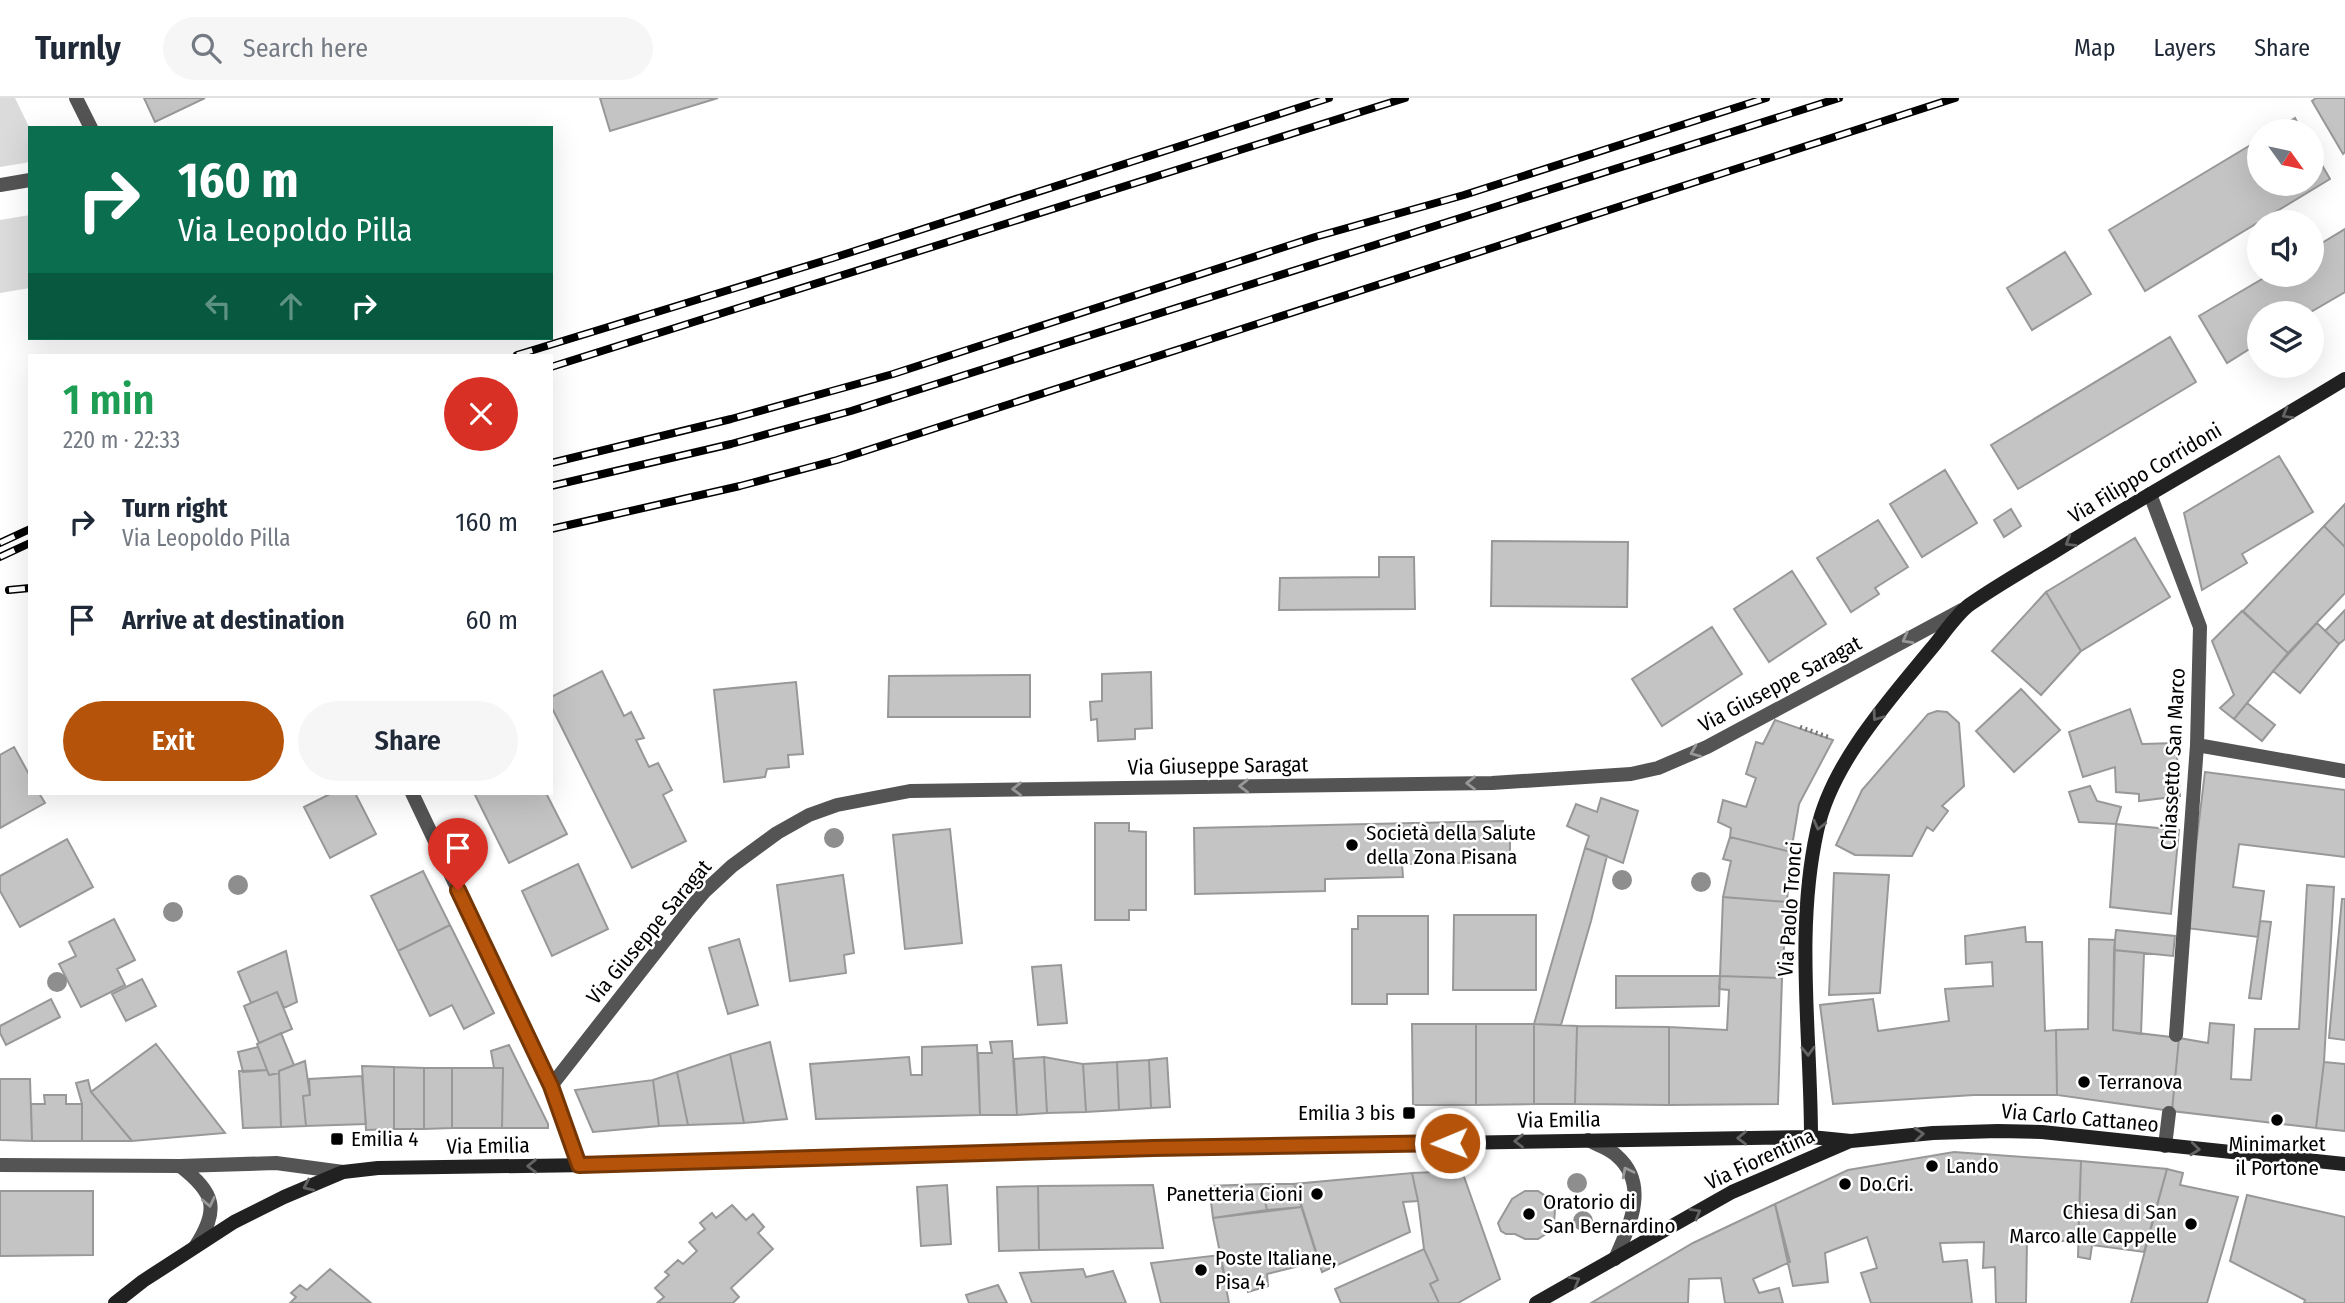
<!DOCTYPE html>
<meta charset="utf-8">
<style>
:root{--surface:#fff;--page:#f6f6f7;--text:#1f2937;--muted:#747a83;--line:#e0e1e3;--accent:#b45309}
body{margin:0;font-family:"Fira Sans Condensed",sans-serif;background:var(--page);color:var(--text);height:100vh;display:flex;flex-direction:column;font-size:26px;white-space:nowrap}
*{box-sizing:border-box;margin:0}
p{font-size:23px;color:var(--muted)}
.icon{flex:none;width:38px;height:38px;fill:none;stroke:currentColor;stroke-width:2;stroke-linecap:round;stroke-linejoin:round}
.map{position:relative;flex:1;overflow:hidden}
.side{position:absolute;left:28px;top:256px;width:525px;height:441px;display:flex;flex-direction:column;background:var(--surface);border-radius:0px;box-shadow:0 7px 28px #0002}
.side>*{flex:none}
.guide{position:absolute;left:28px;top:28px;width:525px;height:214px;border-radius:0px;box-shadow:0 7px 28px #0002;background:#0b6e4f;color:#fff;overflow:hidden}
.needle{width:46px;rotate:123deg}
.controls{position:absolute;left:2247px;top:21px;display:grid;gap:14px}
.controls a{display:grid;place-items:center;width:77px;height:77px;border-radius:50%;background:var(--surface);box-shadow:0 7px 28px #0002;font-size:35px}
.pin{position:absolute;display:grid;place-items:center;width:60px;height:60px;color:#fff;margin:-72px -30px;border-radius:50% 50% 50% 0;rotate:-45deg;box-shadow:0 0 7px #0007}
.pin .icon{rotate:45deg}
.me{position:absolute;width:77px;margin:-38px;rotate:269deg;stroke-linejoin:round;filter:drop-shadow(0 0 5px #0008)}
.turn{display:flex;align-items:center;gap:24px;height:147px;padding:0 35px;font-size:32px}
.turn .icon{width:91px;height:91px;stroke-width:2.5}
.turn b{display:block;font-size:49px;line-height:60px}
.lanes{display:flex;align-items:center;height:66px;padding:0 35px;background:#0003;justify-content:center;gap:35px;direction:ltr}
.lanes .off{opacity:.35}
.round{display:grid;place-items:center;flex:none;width:74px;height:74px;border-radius:37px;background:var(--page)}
.headline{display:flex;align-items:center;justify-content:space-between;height:119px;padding:0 35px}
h1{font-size:42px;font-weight:600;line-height:52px;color:#1e9e55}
.primary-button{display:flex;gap:14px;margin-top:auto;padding:14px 35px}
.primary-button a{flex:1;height:80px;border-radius:42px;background:var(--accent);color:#fff;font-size:28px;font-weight:600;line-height:80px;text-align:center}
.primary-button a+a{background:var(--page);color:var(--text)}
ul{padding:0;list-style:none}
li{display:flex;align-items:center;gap:21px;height:98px;padding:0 35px}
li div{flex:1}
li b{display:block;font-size:26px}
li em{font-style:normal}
header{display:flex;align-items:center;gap:42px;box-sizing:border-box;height:98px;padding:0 35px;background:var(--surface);border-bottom:2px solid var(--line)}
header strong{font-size:33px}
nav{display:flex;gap:38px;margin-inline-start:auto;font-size:24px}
.search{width:490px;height:63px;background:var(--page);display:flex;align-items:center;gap:18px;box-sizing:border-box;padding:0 24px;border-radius:38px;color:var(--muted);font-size:26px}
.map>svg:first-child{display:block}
.green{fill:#dbdbdb}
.building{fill:#c4c4c4;stroke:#989898;stroke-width:2}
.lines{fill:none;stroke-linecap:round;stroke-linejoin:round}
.path{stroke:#767676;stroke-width:4.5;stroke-dasharray:2 3.5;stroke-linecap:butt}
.lane{stroke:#545454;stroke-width:14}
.street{stroke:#545454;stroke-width:14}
.secondary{stroke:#212121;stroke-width:14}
.rail-casing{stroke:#000;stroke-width:8}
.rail{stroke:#fff;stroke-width:5;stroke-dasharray:16;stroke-linecap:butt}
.tree{fill:#8e8e8e}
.oneway{stroke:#646464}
.oneway2{stroke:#989898}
.route-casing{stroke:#753606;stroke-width:18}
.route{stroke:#b45309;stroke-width:12}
.poi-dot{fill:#000;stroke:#fff;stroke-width:2.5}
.labels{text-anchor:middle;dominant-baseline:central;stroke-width:5;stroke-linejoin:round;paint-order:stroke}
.street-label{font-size:21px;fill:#000;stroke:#fff}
.poi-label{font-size:21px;fill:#000;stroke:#fff;text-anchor:start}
</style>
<header>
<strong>Turnly</strong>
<div class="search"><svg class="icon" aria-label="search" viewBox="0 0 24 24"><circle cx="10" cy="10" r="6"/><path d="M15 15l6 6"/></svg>Search here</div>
<nav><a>Map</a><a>Layers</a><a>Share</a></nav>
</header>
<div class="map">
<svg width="2345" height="1205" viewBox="0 0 2345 1205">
<rect width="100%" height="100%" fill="#fff"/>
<path class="green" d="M0,0h15l15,31v33l-30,5z
M30,117v73l-30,5v-73z"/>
<path class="building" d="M144,0h61l-50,24z
M600,0h118l-108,33z
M2316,0h29v54l-2,2 -31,-53z
M2295,20l7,13h-28z
M2259,42v44h53v-36l18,31 -185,112 -36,-61z
M2345,131v63l-36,21h-50v30l-32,20 -28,-47 70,-41h43v-26z
M2065,154l26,42 -59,36 -25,-42z
M2170,239l26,45 -178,107 -27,-44z
M2279,358l34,56 -71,42 5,9 -45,27 -18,-77z
M1945,372l32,53 -55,34 -32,-53z
M2345,406v43l-21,-21z
M2011,411l10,17 -17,11 -10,-17z
M1878,422l30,47 -33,21 4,6 -28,18 -34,-54z
M2324,428l21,21v46l-57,60 -45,-42z
M2135,440l35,59 -89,54 -35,-59z
M1492,443l136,1 -1,65 -136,-1z
M1379,459h35l1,52 -136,1 1,-32 99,-1z
M1792,473l34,53 -57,38 -35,-53z
M2046,494l35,59 -40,44 -49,-44z
M2345,512v29l-6,5 -14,-13z
M2242,513l46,42 -54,66 -14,-11 14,-13 -22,-54z
M2317,525l22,21 -39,49 -27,-22z
M1712,529l30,47 -80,52 -30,-47z
M602,573l22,45 7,-4 13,26 -8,2 13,27 9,-4 14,27 -9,5 23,46 -54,27 -81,-162v-9z
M1151,574l1,56 -17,1v10l-37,2 -1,-22 -6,1 -1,-18 12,-1v-27z
M1030,577v42h-142l1,-41z
M796,584l7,72 -15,1 1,12 -22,2 -2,8 -41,5 -10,-92z
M2021,591l39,41 -46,42 -38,-41z
M2247,605l28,22 -13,16 -28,-22z
M2130,611l12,35 34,-1 4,53 -41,5v-7l-23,-2 -1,-25 -32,10 -14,-45z
M1937,613l10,1 12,11 5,63 -22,20 6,5 -15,20 -6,-4 -15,29 -57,-1 -19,-10 26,-55 66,-76z
M1775,622l58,20 -34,64 -8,48 -61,-15 1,-9 -13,-6 5,-22 23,7 10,-29 -10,-4 10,-32 7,2z
M14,649l16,29v17h9l6,10 -45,25v-73z
M2205,674l140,18v67l-106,-13 -6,43 31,4 -6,46 -72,-9z
M2090,688l7,15 24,6 -5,17 -37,-2 -10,-30z
M332,695h23l21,41 -46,24 -26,-51z
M474,695h72l21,41 -58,29z
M1601,700l37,13 -15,52 -38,-15 4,-12 -22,-10 9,-22 21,8z
M1503,723v5h7v36l-108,2 1,13 -78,2v12l-130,3 -1,-66z
M1095,725h34v8l17,1v78h-17v10h-34z
M2116,726l63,6 -8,84 -61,-7z
M950,731l12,114 -57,6 -12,-114z
M1730,739l61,15 -4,50 -64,-5 8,-36 -8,-2z
M67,741l26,48 -73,40 -20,-36v-15z
M1585,750l22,8 -16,65 -30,104 -27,-1z
M578,766l30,65 -56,27 -30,-65z
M423,773l27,54 -52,26 -27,-55z
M1834,775l55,2 -9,118 -51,2z
M843,777l11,78 -10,2 2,18 -56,8 -13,-96z
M2307,787l27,2 -10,175 -8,66 -144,-17 7,-73 29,5 2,-20 24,2 -3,54 20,1 4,-51h44z
M1723,799l64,5 -5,76 -62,-2z
M2342,801h3v141l-16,-2z
M1454,817h82v75h-83z
M1358,818h70v78h-41v10h-35v-75h6z
M114,821l21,41 -18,9 8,16 -44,22 -22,-43 17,-8 -7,-14z
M2260,823l11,1 -10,77 -12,-1z
M450,827l44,88 -30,16 -12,-24 -22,11 -32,-65z
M2025,829l1,15h16l3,89 11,-1 1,65h-83l-141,9 -13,-99 53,-6 5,32 71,-10 -4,-32 48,-3 -1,-24 -26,2 -1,-28z
M2116,832l59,6 -2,20 -59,-6z
M739,841l19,66 -30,9 -19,-66z
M2089,841l26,1 -2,90 66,8 -7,73 -115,-16 -1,-65 32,-1z
M2114,852l30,3 -3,81 -28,-4z
M286,853l11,51 -13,6 -7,-16 -26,11 -13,-31z
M1061,867l6,58 -29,2 -6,-58z
M1616,878h104l-1,30 -103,2z
M1720,878l62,2 -4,126 -109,1v-78l58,3 2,-40 -10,-1z
M142,881l14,27 -30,15 -14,-27z
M277,894l15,37 -33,14 -15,-37z
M51,901l9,18 -54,28 -6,-12v-7z
M1412,926h64v81h-63z
M1476,926h58v80l-58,1z
M1534,926l43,2 -2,78h-41z
M1577,928l92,1v78l-94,-1z
M281,935l13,32 -15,6v2l-10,2 -12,-31z
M1012,943l5,74h-37l-2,-62h14l-2,-11z
M770,944l17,77 -43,4 -14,-69z
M156,946l69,89 -93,8 -41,-49z
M509,947l39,79v4h-46l1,-60h-9l-3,-17z
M977,947l3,70 -164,4 -6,-55 99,-7 2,18h11v-28z
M258,949l9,23 -24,2 -5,-20z
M730,956l14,69 -56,2 -11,-53z
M1044,959l3,56 -30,2 -3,-56z
M1044,959l39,7 3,48 -39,1z
M1167,960l3,49 -19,1 -2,-48z
M1149,962l2,48 -32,2 -2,-48z
M305,963l5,34 -7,1 3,30 -25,1 -2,-56z
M1117,964l2,48 -33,2 -3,-48z
M2324,964l21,2v67l-29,-3z
M362,968l32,1v62l-28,1z
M394,969l30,1v61h-30z
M424,970h28v60l-28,1z
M452,970h51l-1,60h-50z
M267,972l2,5 10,-2 2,54 -38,1 -4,-57z
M677,974l11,53 -29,1 -6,-46z
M362,978l4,48 -60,2 -3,-30 7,-1 -1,-16z
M0,981h30l2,62 -32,-1z
M88,982l3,12 41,49h-50v-37l-6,-21z
M653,982l6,46 -66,6 -18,-42z
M44,997h22v9h16v37h-50l-1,-37h14z
M1954,1054l127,9 -3,80h-51l-1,62h-30l-1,-36 -12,1 1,-26 -44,1 3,19 24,-2 5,43h-101l-10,-30 16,-5 -10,-31 -42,16 3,29 -35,4 -18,-82 73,-34z
M2081,1063l86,8 -23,83 -52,-7 -2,14 -12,-2z
M2167,1071l16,4 -3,12 58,12 -31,106h-76z
M1462,1073l38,108 -42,24h-19l-9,-19 8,-4 -14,-31 -6,-48 -6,-28z
M1412,1075l6,28 -15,1 7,30 -88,40 -28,-88z
M1261,1086h33l8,23 -35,3z
M1261,1086l6,26 -54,8 -4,-32z
M947,1087l4,59 -30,2 -4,-59z
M1153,1087l10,63 -124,2 -1,-64z
M1038,1088l1,64 -40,1 -2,-64z
M0,1093h93v64l-93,1z
M1525,1093h13l12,8 5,11 -1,13 -5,9 -11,7h-13l-10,-5h-9l-5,-3 -3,-8 14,-24z
M2247,1097l98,22v86h-41l1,-3 -75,-39z
M1775,1106l15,58 -37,17 6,14 20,-5 4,15h-58l-4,-25 -32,1 -1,24h-97l102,-60z
M732,1107l14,15 7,-6 11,13 -6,6 15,16 -42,39 8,9 -6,6h-76l7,-6 -9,-9 14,-13 -4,-3 13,-12 5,4 14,-13 -8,-9 16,-13 -5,-6 12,-10 4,5z
M1302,1109l17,54 -52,13 1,12 -20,6 -3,-14 -19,5 -13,-65z
M1424,1151l14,31 -8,4 9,19h-98l-6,-14z
M1220,1157l9,48h-68l-10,-40z
M330,1171l41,34h-81l6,-6 -5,-4 9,-8 7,5z
M1083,1171l3,8 27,-6 13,32h-94l-12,-30z
M998,1187l9,18h-38l-3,-8z"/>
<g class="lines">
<path class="path" d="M1800,629l31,11"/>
<path class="lane" d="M2150,396l50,133 -3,118 -21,290
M2197,647l148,26
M2165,1048l4,-33"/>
<path class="street" d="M76,0l15,30
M0,87l30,-5
M412,695l139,293 28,79
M551,988l137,-175 17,-20 27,-25 45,-33 32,-18 28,-10 73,-14 582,-8 139,-9 27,-6 49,-21 255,-137
M1588,1042c9,5 21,8 29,16 33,29 12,71 -2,103
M0,1067l180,1 96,-3 67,9
M180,1068c35,27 40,43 15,81"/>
<path class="secondary" d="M1811,1039c0,-101 -16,-206 6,-306 14,-67 72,-131 114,-182 12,-14 24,-33 38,-44 27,-19 57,-36 85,-53 96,-60 195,-114 291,-173
M115,1205l28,-22 91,-59 50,-25 59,-25 35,-4 280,-4 495,-16 658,-11 40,4 82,-8 65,-2 44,1 303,32
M1536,1205l196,-111 118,-51"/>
<g class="rail-casing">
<path id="rail" d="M517,257l316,-97 496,-160
M551,269l854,-269
M551,365l180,-44 162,-45 422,-137 149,-42 302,-97
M551,388l180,-42 120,-33 988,-313
M551,431l189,-43 97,-26 1118,-362
M0,445l30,-14
M0,459l30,-14
M9,492l21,-2"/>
</g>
<use href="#rail" class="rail"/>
</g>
<g class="tree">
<circle cx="834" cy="740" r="10"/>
<circle cx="1622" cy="782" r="10"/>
<circle cx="1701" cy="784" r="10"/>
<circle cx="238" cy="787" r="10"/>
<circle cx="173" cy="814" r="10"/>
<circle cx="57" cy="884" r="10"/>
<circle cx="1577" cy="1085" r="10"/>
<circle cx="1583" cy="1123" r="10"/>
</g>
<defs><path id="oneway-chevron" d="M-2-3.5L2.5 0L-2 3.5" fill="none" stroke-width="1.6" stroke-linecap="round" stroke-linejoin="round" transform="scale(1.75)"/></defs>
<g class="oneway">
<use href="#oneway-chevron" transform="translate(2287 316) rotate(150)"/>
<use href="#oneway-chevron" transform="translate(2070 444) rotate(148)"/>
<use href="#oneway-chevron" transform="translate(1877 618) rotate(126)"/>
<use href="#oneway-chevron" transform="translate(1819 727) rotate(104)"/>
<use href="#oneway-chevron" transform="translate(1808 953) rotate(88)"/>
<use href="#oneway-chevron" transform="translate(1919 1036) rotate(-5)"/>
<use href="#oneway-chevron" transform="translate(1742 1040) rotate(179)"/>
<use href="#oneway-chevron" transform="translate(1519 1043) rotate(179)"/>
<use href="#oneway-chevron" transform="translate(2195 1051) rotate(6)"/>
<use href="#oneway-chevron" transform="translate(532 1068) rotate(179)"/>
<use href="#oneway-chevron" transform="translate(308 1088) rotate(156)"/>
<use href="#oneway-chevron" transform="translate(1696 1115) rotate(-30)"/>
<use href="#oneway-chevron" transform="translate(1575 1183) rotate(-30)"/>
</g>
<g class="oneway2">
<use href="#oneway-chevron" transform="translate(1907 541) rotate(151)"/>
<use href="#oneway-chevron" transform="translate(1695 654) rotate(157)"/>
<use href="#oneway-chevron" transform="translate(1471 685) rotate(179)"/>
<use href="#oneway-chevron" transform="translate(1244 688) rotate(179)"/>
<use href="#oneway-chevron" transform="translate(1017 691) rotate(179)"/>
<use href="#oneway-chevron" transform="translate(1627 1074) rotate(-117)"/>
<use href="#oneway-chevron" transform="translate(209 1104) rotate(78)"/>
</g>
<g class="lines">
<g class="route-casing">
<path id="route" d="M458,792l93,196 28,79 574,-17 297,-5"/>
</g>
<use href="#route" class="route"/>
</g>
<g class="poi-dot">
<circle cx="1352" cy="747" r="7"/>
<circle cx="2084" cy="984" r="7"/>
<rect x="1402" y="1008" width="14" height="14" rx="3.5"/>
<circle cx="2277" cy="1022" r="7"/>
<rect x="330" y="1034" width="14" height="14" rx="3.5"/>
<circle cx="1932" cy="1068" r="7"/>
<circle cx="1845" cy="1086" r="7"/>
<circle cx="1317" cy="1096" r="7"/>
<circle cx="1529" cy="1116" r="7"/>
<circle cx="2191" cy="1126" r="7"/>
<circle cx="1201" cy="1172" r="7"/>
</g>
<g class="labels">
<g class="street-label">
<text transform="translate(2145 375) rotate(-31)">Via Filippo Corridoni</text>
<text transform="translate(1780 586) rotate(-28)">Via Giuseppe Saragat</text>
<text transform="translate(2173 661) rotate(-87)">Chiassetto San Marco</text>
<text transform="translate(1218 668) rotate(-1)">Via Giuseppe Saragat</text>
<text transform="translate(1790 811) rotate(-86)">Via Paolo Tronci</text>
<text transform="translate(649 834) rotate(-50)">Via Giuseppe Saragat</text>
<text transform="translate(2080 1020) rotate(5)">Via Carlo Cattaneo</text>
<text transform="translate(1559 1022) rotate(-1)">Via Emilia</text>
<text transform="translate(488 1048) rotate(-1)">Via Emilia</text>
<text transform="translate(1760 1061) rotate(-25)">Via Fiorentina</text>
</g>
<g class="poi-label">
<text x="1366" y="735">Società della Salute<tspan x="1366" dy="24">della Zona Pisana</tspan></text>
<text x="2098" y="984">Terranova</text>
<text x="1395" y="1015" text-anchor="end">Emilia 3 bis</text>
<text x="351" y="1041">Emilia 4</text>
<text x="2277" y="1046" text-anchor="middle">Minimarket<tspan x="2277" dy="24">il Portone</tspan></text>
<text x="1946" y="1068">Lando</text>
<text x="1859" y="1086">Do.Cri.</text>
<text x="1303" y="1096" text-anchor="end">Panetteria Cioni</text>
<text x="1543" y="1104">Oratorio di<tspan x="1543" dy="24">San Bernardino</tspan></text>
<text x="2177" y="1114" text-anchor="end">Chiesa di San<tspan x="2177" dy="24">Marco alle Cappelle</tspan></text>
<text x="1215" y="1160">Poste Italiane,<tspan x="1215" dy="24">Pisa 4</tspan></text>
</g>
</g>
</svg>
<div class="controls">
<a><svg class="needle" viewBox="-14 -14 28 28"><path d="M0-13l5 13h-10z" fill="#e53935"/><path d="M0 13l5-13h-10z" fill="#747a83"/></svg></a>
<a><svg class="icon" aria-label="sound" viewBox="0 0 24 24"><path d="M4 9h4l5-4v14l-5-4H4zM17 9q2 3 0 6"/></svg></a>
<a><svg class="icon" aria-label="layers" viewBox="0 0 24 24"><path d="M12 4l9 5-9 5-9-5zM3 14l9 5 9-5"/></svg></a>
</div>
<div class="pin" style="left:458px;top:792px;background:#d93025"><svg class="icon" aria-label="arrive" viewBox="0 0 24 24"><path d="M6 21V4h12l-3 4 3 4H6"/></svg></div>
<svg class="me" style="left:1450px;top:1045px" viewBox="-20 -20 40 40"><circle r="17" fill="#b45309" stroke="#fff" stroke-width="3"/><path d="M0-11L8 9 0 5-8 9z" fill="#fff"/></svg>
<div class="guide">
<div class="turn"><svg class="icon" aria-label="right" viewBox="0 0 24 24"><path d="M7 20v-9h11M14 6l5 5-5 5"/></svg><div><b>160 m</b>Via Leopoldo Pilla</div></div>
<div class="lanes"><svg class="icon off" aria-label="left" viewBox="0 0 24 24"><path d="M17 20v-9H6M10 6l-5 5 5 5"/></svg><svg class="icon off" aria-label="ahead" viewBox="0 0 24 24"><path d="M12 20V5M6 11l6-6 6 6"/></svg><svg class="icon" aria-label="right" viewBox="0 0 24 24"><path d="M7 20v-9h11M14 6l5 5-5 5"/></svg></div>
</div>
<section class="side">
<div class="headline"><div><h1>1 min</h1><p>220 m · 22:33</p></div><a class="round" style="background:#d93025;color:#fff"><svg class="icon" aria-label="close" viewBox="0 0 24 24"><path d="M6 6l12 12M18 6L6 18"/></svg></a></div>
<ul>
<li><svg class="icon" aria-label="right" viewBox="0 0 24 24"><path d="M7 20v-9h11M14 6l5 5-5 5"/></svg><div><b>Turn right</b><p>Via Leopoldo Pilla</p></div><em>160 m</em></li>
<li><svg class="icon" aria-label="arrive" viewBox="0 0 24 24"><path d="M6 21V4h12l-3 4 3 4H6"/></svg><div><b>Arrive at destination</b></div><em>60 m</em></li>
</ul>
<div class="primary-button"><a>Exit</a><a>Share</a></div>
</section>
</div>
